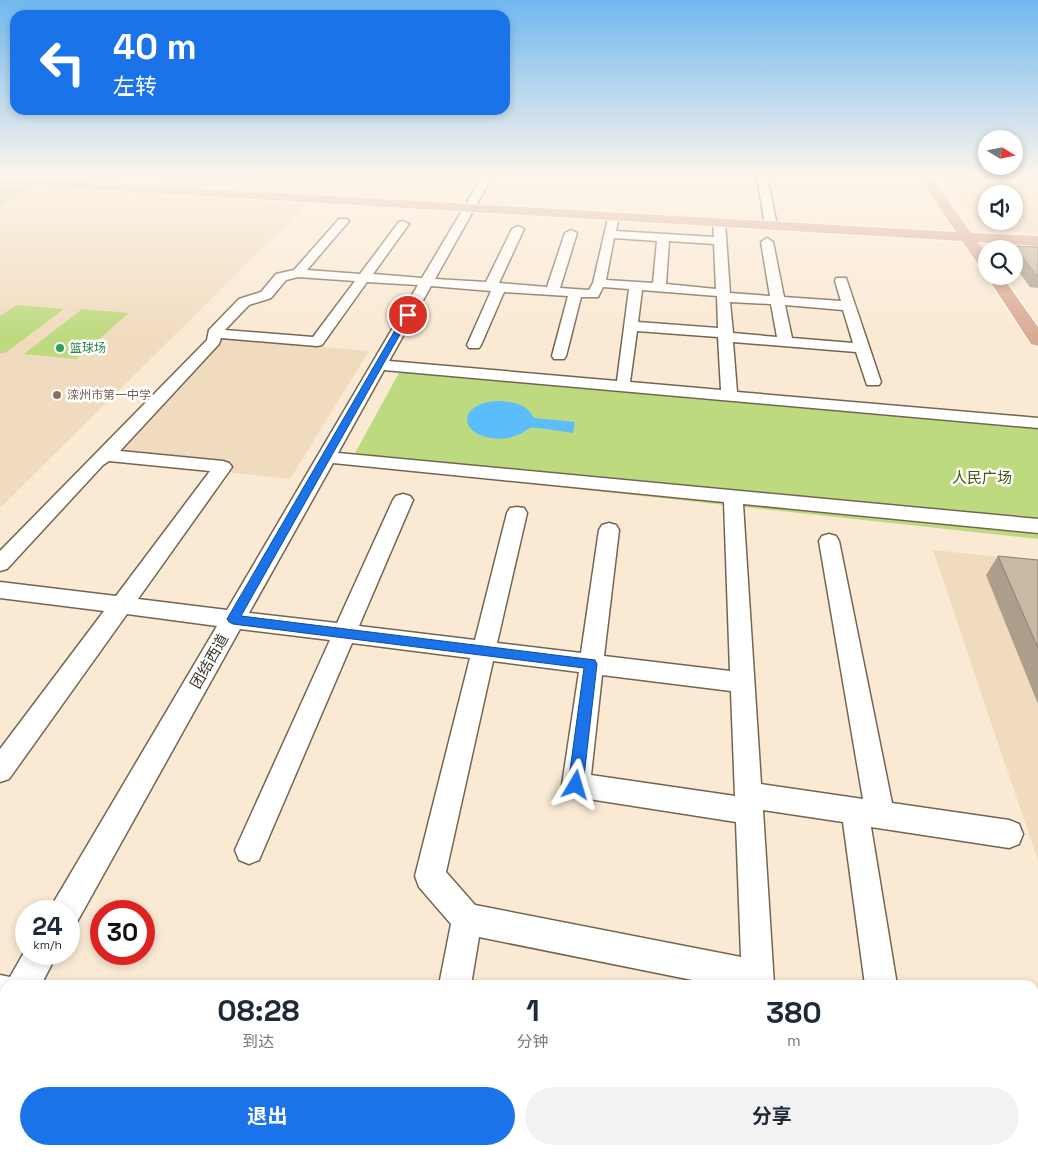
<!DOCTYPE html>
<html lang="zh">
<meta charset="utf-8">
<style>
:root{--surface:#fff;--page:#f2f2f3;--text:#1f2937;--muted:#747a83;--accent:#1a73e8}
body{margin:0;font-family:"Space Grotesk","Noto Sans SC",sans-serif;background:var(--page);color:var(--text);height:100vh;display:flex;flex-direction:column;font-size:19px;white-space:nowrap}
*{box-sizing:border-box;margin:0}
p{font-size:16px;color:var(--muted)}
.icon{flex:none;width:28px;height:28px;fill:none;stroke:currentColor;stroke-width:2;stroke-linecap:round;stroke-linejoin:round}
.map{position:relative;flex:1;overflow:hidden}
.sheet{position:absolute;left:0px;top:980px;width:1039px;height:175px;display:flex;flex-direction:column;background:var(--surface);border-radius:15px 15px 0 0;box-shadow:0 2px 8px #0003}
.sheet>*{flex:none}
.hud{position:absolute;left:10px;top:10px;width:500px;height:105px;border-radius:15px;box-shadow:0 2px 8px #0003;background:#1a73e8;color:#fff;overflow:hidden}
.needle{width:32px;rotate:100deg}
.fabs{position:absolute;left:978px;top:130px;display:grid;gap:10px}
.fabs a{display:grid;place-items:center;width:45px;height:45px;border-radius:50%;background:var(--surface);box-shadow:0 2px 8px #0003;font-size:25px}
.speed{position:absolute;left:15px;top:900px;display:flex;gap:10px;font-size:25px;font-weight:700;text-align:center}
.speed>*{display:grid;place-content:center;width:65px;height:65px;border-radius:50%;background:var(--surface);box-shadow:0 2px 8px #0003;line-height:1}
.speed small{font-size:12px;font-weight:400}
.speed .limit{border:8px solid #d22;background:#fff;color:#111}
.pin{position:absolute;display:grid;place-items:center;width:42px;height:42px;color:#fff;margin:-21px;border:2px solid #fff;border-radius:50%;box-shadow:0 1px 5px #0007}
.me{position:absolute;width:55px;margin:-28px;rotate:7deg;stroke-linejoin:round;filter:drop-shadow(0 0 4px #0008)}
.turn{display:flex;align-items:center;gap:18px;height:105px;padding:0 20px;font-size:22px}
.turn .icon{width:65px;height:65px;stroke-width:2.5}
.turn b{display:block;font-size:35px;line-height:42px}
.eta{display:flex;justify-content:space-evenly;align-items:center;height:85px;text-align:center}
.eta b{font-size:30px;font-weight:700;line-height:35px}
.action{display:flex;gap:10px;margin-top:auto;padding:10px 20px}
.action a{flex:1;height:58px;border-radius:30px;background:var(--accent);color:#fff;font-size:20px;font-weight:700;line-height:58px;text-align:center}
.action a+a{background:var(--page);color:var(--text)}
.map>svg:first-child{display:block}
.built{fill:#f1dbbf;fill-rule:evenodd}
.green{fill:#bdda7e}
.water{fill:#5cbdfc}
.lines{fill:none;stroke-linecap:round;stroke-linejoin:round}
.minor-casing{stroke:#746552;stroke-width:3}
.major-casing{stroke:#fff;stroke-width:2}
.minor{fill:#fff;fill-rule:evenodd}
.major{fill:#d9aa94;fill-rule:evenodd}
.wall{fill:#ad9e8c}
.building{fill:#c9b8a3;stroke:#8d8172}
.route{fill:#1a73e8;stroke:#114b97}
.leisure-dot{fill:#2e9e5b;stroke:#fff;stroke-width:2}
.education-dot{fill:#8d6e63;stroke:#fff;stroke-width:2}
.labels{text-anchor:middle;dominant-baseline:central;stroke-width:5;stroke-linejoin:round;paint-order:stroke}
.far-leisure-label{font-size:12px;fill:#27864d;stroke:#fff;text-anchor:start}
.far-education-label{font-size:12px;fill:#785e54;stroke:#fff;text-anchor:start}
.park-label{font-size:15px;fill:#41530a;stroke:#fff}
.street-label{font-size:15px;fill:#3a342b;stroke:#fff}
</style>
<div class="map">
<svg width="1038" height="1155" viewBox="0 0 1038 1155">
<rect width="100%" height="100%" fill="#fae9d3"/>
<path class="built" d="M141,177h326l-12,19z
M942,177l96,1v55l-34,-2 -27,-11zM986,194h28v27h-28z
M37,185l272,17 -309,306v-302z
M220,338l149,13 -79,128 -182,-20z
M933,550l105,11v300z"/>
<path class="green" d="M245,177h105l-9,9 -4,1 -97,-6z
M0,183l37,2 -37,21z
M17,305l47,4 -59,44h-5v-37z
M82,309l47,4 -53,46 -52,-5z
M400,371l638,55v113l-689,-75z"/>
<path class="water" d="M500,401c14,1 27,3 34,17l41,4 -2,11c-9,-1 -35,-6 -43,-5 -3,1 -7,5 -10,6 -10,5 -23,6 -34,3 -17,-4 -28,-20 -9,-31 7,-4 15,-5 23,-5z"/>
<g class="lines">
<g class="minor-casing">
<path id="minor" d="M482,177h10l-57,102 51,3 26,-53 6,-3 6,3 -25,54 48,4 18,-54 6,-3 6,3 -17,55 29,2 4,-7 16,-69 4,-1 6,3 -3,15 98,6 -1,-15 6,-3 6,3 5,71 40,3 -9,-54 6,-4 6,4 11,55 57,4 -6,-20 1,-3h10l35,104 -2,3h-12l-11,-33 -123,-10 4,50 301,26v10l-654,-58 -46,83 700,66v14l-295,-29 18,280 102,15 -44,-258 3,-5 7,-2 7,2 3,5 53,262 117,17 10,4 4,10 -4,10 -10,4 -138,-21 26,158h-32l-22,-163 -80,-12 11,175h-57l-238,-48 -8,48h-32l12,-61 -32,-37 -4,-11 55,-218 -118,-15 -93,217 -10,4 -10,-4 -4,-10 95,-210 -90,-11 -163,293 -8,3v-14h-18l4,-11 162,-274 -90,-12 -118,165 -9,3v-33l104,-138 -104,-13v-16l116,14 94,-125 -101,-10 -6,4 -96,104 -7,2v-20l207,-211 2,-10 30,-31 22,-7 15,-18 18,-4 45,-51h8l2,2 -42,49 53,4 39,-52 4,-1 6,3 -36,50 49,4zM614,238l43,3 -4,42 -47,-3zM669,241l45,3 2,45 -50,-5zM298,277l57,4 -42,56 -88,-7 24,-25 22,-7 15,-18zM367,282l51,3 -191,325 -89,-11 94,-132 -3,-4 -6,-2 -103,-10 99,-107 2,-6 96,8 5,-1zM431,286l60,5 -24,54 2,3h10l2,-3 23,-53 64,4 -16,60 2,3h10l2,-3 15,-59h17l5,-10 26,2 -12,92 -228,-20zM642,290l75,6 1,32 -80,-6zM730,302l41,2 6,33 -44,-4zM785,305l58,5 10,33 -61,-5zM637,331l81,6 3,53 -91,-8zM333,463l391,39 6,169 -126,-15 15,-126 -3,-5 -7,-2 -7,2 -3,5 -18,123 -84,-10 30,-130 -3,-5 -7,-1 -7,1 -3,5 -32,127 -116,-14 54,-126 -3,-4 -7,-2 -7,2 -3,4 -56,123 -88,-10zM493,661l86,11 -17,113 4,9 10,3 160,25 5,135 -266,-52 -29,-33zM602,675l129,16 4,105 -144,-21z
M757,177h10l10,48 -2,2h-8l-2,-2z
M26,949v5h31l-16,31h-36v55l-5,2v-67l10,2z
M0,1125l5,1v24h59l2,5h-66z
M748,1150h38l1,5h-38z
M826,1150h63l2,5h-63z"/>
</g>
<g class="major-casing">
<path id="major" d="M0,177l956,55 -37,-55h12l40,56 67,3v10l-60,-4 8,11v16l-6,-2 -18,-26 -962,-57z
M986,275l16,1 36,51v19l-7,-2z
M0,1030l5,1v90l-5,-1z
M223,1150h70l2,5h-70z
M462,1150h70l2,5h-70z"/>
</g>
<use href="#minor" class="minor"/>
<use href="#major" class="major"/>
</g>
<path class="wall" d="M1014,246l24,1v41l-8,-1 -16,-22v-16h-1z
M998,556l40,4v144l-52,-129z"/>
<path class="building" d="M1014,246l24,1v28h-2z
M998,556l40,4v88z"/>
<linearGradient id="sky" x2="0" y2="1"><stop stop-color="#70b8f0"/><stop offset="0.52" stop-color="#fdf5eb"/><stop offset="1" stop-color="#fdf5eb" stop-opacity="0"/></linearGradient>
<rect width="1038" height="338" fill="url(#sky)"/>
<path class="route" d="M405,313l6,2 -170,301 354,44 2,4 -14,121 -2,4 -5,2 -6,-2 -2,-4 16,-117 -351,-44 -4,-2 -2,-3z"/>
<circle class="leisure-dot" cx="60" cy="348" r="5"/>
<circle class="education-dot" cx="57" cy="395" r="5"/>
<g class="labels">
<g class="far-leisure-label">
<text x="70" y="348">篮球场</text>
</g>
<g class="far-education-label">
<text x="67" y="395">滦州市第一中学</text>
</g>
<g class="park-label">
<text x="982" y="477">人民广场</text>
</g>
<g class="street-label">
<text transform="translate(209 661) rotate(-60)">团结西道</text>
</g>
</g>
</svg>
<div class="fabs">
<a><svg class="needle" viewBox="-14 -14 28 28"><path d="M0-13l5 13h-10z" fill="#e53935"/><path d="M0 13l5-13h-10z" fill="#747a83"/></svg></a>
<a><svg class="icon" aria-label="sound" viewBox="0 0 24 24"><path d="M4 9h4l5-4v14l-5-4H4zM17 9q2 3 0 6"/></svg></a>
<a><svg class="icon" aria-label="search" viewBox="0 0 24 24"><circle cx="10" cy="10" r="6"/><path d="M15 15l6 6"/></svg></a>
</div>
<div class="speed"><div>24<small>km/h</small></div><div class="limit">30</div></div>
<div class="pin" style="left:408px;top:315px;background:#d93025"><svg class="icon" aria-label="arrive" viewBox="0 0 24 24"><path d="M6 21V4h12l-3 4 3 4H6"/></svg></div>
<svg class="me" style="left:576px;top:785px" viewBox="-20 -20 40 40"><path d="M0-17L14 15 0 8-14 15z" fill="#1a73e8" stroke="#fff" stroke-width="4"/></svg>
<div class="hud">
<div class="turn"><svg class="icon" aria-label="left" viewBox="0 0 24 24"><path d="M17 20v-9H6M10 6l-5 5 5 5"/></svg><div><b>40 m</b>左转</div></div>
</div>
<section class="sheet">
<div class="eta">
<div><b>08:28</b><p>到达</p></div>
<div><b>1</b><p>分钟</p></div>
<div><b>380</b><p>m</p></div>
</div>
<div class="action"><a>退出</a><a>分享</a></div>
</section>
</div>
